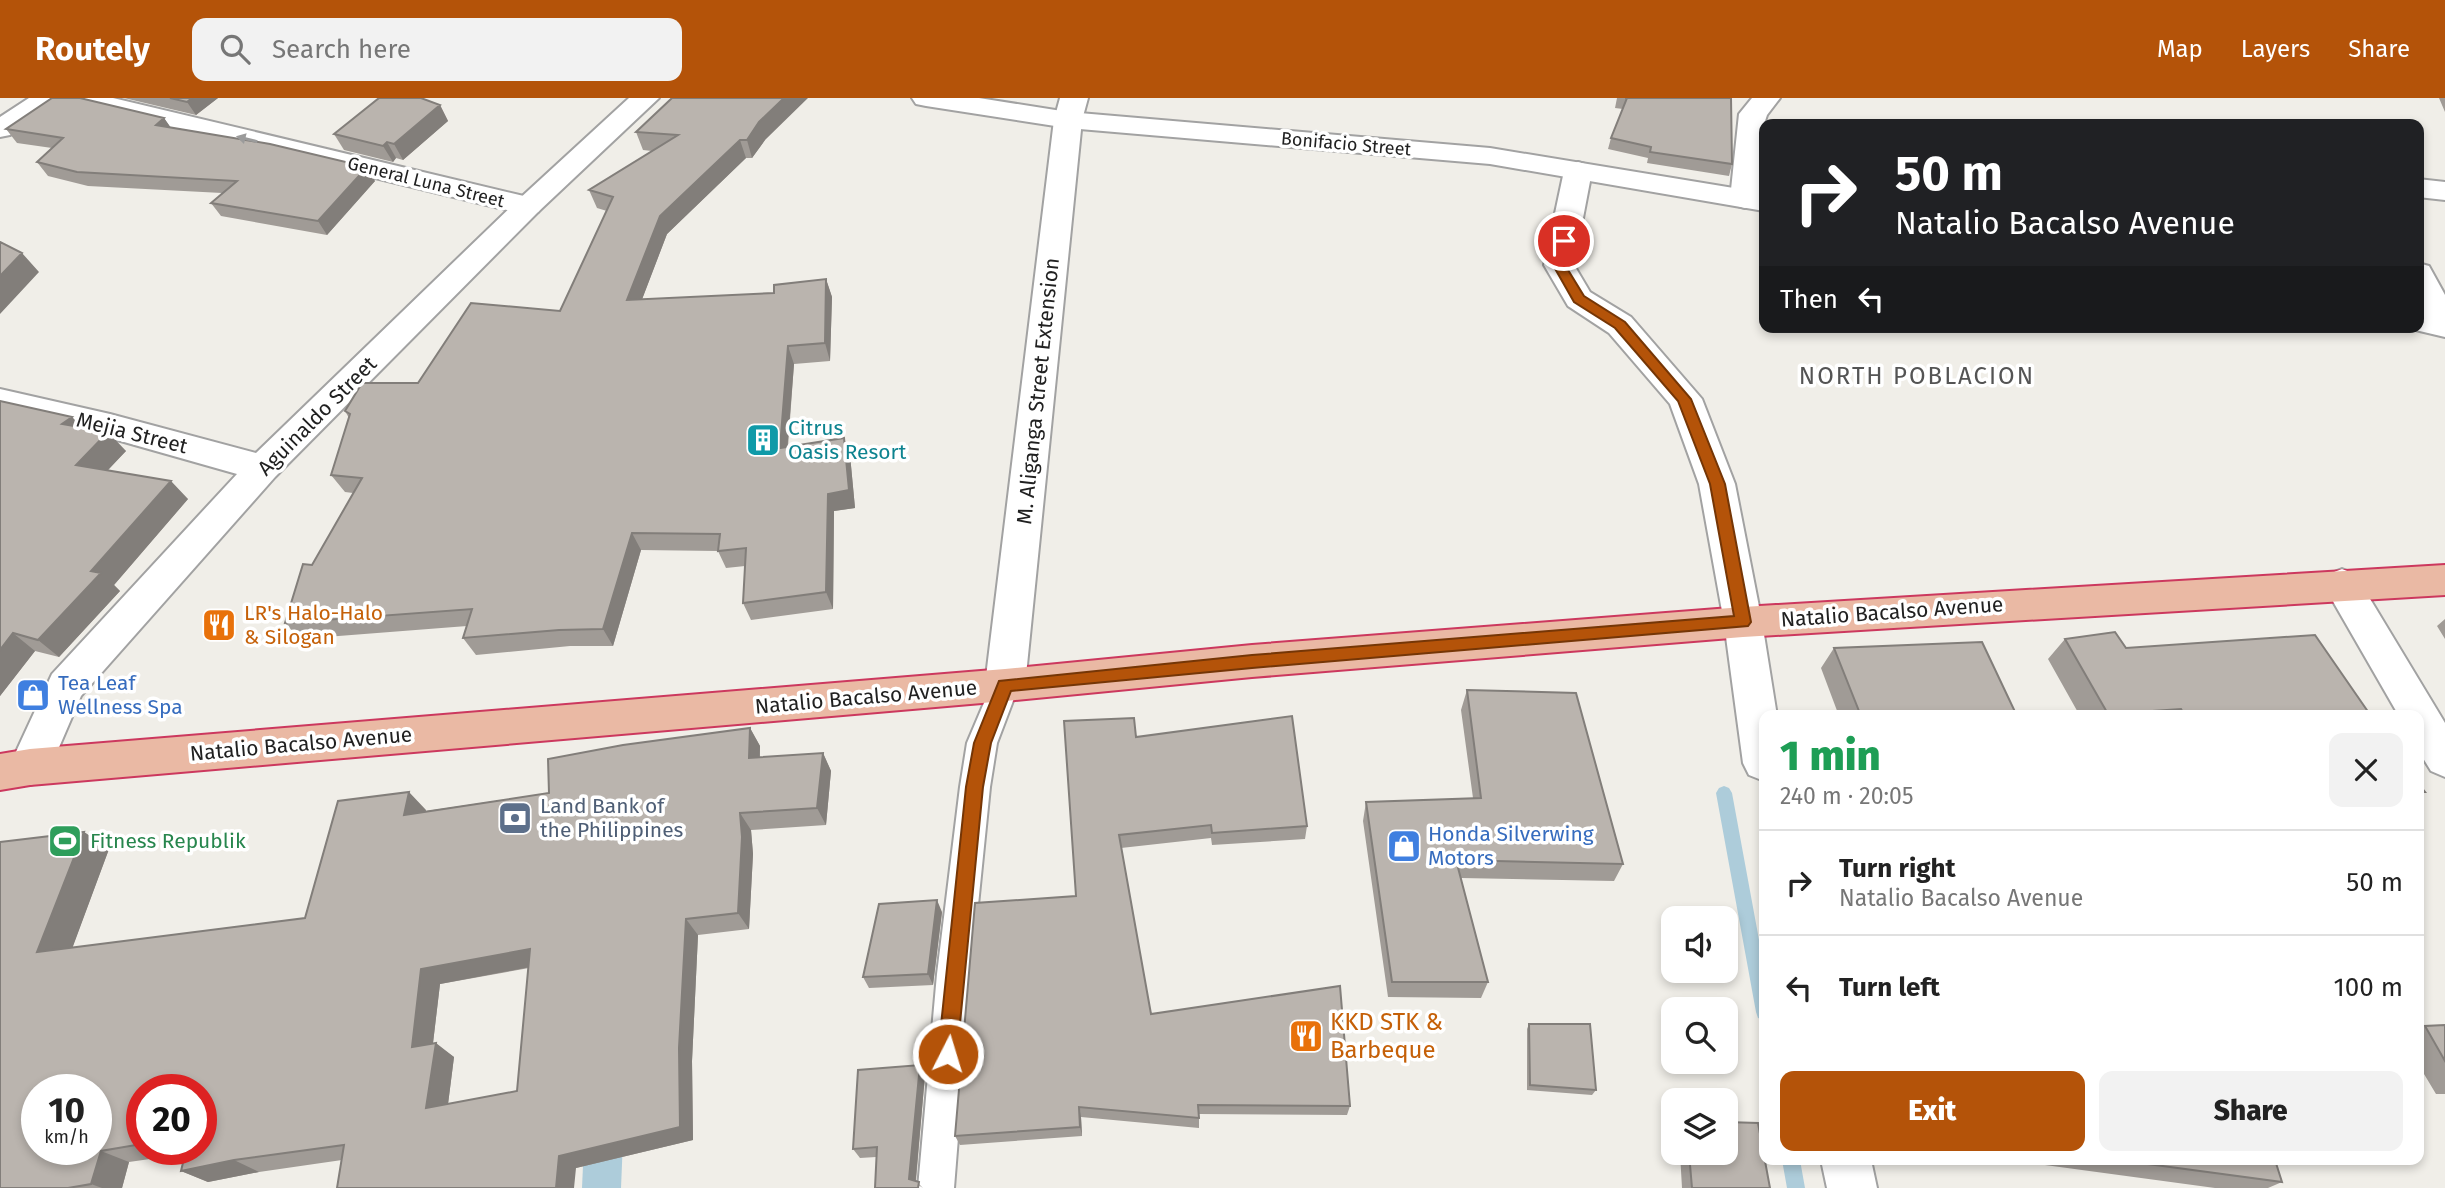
<!DOCTYPE html>
<meta charset="utf-8">
<style>
:root{--surface:#fff;--page:#f2f2f2;--text:#222;--muted:#767676;--line:#e0e0e0;--accent:#b45309}
body{margin:0;font-family:"Fira Sans",sans-serif;background:var(--page);color:var(--text);height:100vh;display:flex;flex-direction:column;font-size:26px;white-space:nowrap}
*{box-sizing:border-box;margin:0}
p{font-size:23px;color:var(--muted)}
.icon{flex:none;width:38px;height:38px;fill:none;stroke:currentColor;stroke-width:2;stroke-linecap:round;stroke-linejoin:round}
.map{position:relative;flex:1;overflow:hidden}
.drawer{position:absolute;left:1759px;top:612px;width:665px;height:455px;display:flex;flex-direction:column;background:var(--surface);border-radius:14px;box-shadow:0 4px 10px #0003}
.drawer>*{flex:none}
.hud{position:absolute;left:1759px;top:21px;width:665px;height:214px;border-radius:14px;box-shadow:0 4px 10px #0003;background:#202124;color:#fff;overflow:hidden}
.buttons{position:absolute;left:1661px;top:808px;display:grid;gap:14px}
.buttons a{display:grid;place-items:center;width:77px;height:77px;border-radius:14px;background:var(--surface);box-shadow:0 4px 10px #0003;font-size:35px}
.speed{position:absolute;left:21px;top:976px;display:flex;gap:14px;font-size:35px;font-weight:700;text-align:center}
.speed>*{display:grid;place-content:center;width:91px;height:91px;border-radius:50%;background:var(--surface);box-shadow:0 4px 10px #0003;line-height:1}
.speed small{font-size:18px;font-weight:400}
.speed .limit{border:10px solid #d22;background:#fff;color:#111}
.pin{position:absolute;display:grid;place-items:center;width:60px;height:60px;color:#fff;margin:-30px;border:4px solid #fff;border-radius:50%;box-shadow:0 2px 7px #0007}
.me{position:absolute;width:77px;margin:-38px;rotate:5deg;stroke-linejoin:round;filter:drop-shadow(0 0 5px #0008)}
.turn{display:flex;align-items:center;gap:24px;height:147px;padding:0 21px;font-size:32px}
.turn .icon{width:91px;height:91px;stroke-width:2.5}
.turn b{display:block;font-size:49px;line-height:60px}
.then{display:flex;align-items:center;height:66px;padding:0 21px;background:#0003;gap:14px;font-size:26px}
.round{display:grid;place-items:center;flex:none;width:74px;height:74px;border-radius:14px;background:var(--page)}
.head{display:flex;align-items:center;justify-content:space-between;height:119px;padding:0 21px}
h1{font-size:42px;font-weight:800;line-height:52px;color:#1e9e55}
.primary-button{display:flex;gap:14px;margin-top:auto;padding:14px 21px}
.primary-button a{flex:1;height:80px;border-radius:14px;background:var(--accent);color:#fff;font-size:28px;font-weight:800;line-height:80px;text-align:center}
.primary-button a+a{background:var(--page);color:var(--text)}
ul{padding:0;list-style:none}
li{display:flex;align-items:center;gap:21px;height:105px;padding:0 21px;border-top:2px solid var(--line)}
li div{flex:1}
li b{display:block;font-size:26px}
li em{font-style:normal}
header{display:flex;align-items:center;gap:42px;box-sizing:border-box;height:98px;padding:0 35px;background:var(--accent);color:#fff}
header strong{font-size:33px}
nav{display:flex;gap:38px;margin-inline-start:auto;font-size:24px}
.search{width:490px;height:63px;background:var(--page);display:flex;align-items:center;gap:18px;box-sizing:border-box;padding:0 24px;border-radius:14px;color:var(--muted);font-size:26px}
.map>svg:first-child{display:block}
.water{fill:#adccda}
.lines{fill:none;stroke-linecap:round;stroke-linejoin:round}
.stream{fill:#adccda;fill-rule:evenodd}
.service-casing{stroke:#a2a2a2;stroke-width:4}
.minor-casing{stroke:#a2a2a2;stroke-width:4}
.tertiary-casing{stroke:#a2a2a2;stroke-width:4}
.trunk-casing{stroke:#cc385e;stroke-width:4}
.service{fill:#fff;fill-rule:evenodd}
.minor{fill:#fff;fill-rule:evenodd}
.tertiary{fill:#fff;fill-rule:evenodd}
.trunk{fill:#eab9a4;fill-rule:evenodd}
.wall{fill:#a09b96;fill-rule:evenodd}
.shaded-wall{fill:#827e7a}
.building{fill:#bab4ae;stroke:#827e7a;stroke-width:2;fill-rule:evenodd}
.oneway{fill:#9b9b9b}
.route{fill:#b45309;stroke:#753606;stroke-width:2}
.labels{text-anchor:middle;dominant-baseline:central;stroke-width:7;stroke-linejoin:round;paint-order:stroke}
.far-street-label{font-size:18px;fill:#212121;stroke:#fff}
.street-label{font-size:21px;fill:#212121;stroke:#fff}
.culture-label{font-size:21px;fill:#0d838f;stroke:#fff;text-anchor:start}
.food-label{font-size:21px;fill:#c56008;stroke:#fff;text-anchor:start}
.shop-label{font-size:21px;fill:#366cbe;stroke:#fff;text-anchor:start}
.service-label{font-size:21px;fill:#4e5e75;stroke:#fff;text-anchor:start}
.leisure-label{font-size:21px;fill:#27864d;stroke:#fff;text-anchor:start}
.quarter-label{font-size:24px;letter-spacing:2px;fill:#545454;stroke:#fff}
.near-food-label{font-size:24px;fill:#c56008;stroke:#fff;text-anchor:start}
</style>
<header>
<strong>Routely</strong>
<div class="search"><svg class="icon" aria-label="search" viewBox="0 0 24 24"><circle cx="10" cy="10" r="6"/><path d="M15 15l6 6"/></svg>Search here</div>
<nav><a>Map</a><a>Layers</a><a>Share</a></nav>
</header>
<div class="map">
<svg width="2445" height="1090" viewBox="0 0 2445 1090">
<rect width="100%" height="100%" fill="#f0eee8"/>
<path class="water" d="M625,993l-4,97h-39l4,-89z"/>
<g class="lines">
<path class="stream" d="M1724,688l5,2 3,5 32,174v53l-6,-2 -2,-6 -40,-219 3,-5z
M1782,1062h18l5,28h-18z"/>
<g class="service-casing">
<path id="service" d="M1005,575l10,4 4,8 -22,58 -7,44 -19,187 -17,214h-36l19,-214 23,-187 7,-44 28,-66z"/>
</g>
<g class="minor-casing">
<path id="minor" d="M29,0h33l-4,6 -48,31 -10,2v-20z
M65,0h48l415,99 10,3 5,6 -5,6 -10,3 -459,-111z
M1060,0h28l-6,22 -57,565 -6,12 -14,4 -14,-4 -6,-12 69,-565z
M1752,0h28l-13,17 -3,9 -4,75 -5,6 -10,3 -10,-3 -5,-6 9,-85z
M1578,64l10,3 4,6 -18,94 16,27 41,25 71,82 33,85 27,138 15,94h-13v65l-15,-6 -6,-12 -19,-141 -25,-138 -29,-80 -61,-71 -41,-27 -24,-41 20,-94 4,-6z
M2418,81l27,3v18l-27,-3z
M2418,165l11,3 16,29v41l-11,-3 -16,-29z
M2342,471l13,5 90,149v54l-14,-6 -13,-21v-34h-19l-76,-132 6,-10z
M1821,1062h50l6,28h-50z"/>
</g>
<g class="tertiary-casing">
<path id="tertiary" d="M629,0h30l-121,114 -263,265 -194,219 -36,84 -15,5 -15,-5 -6,-13 43,-93 185,-200 -127,-36 -110,-25v-24l110,25 146,39 262,-253z
M912,0h67l89,14 422,36 274,45v18l-274,-47 -422,-36 -142,-22 -10,-2z
M2418,212l27,5v22l-38,-9 11,-1z"/>
</g>
<g class="trunk-casing">
<path id="trunk" d="M2445,467v30l-702,42 -491,40 -247,24 -975,84 -30,5v-36l30,-5 975,-80 247,-24 491,-38z"/>
</g>
<use href="#service" class="service"/>
<use href="#minor" class="minor"/>
<use href="#tertiary" class="tertiary"/>
<use href="#trunk" class="trunk"/>
</g>
<path class="wall" d="M124,0h94l-22,17z
M1617,0h114l1,66 -3,12 -82,-13 1,-5 -40,-9 3,-11 12,-29 -8,-1z
M2439,0h6v14z
M440,7l8,16 -45,39 -7,-2 -3,4 -49,-12 -10,-16z
M164,20l6,9 205,54 -48,54 -106,-19 -10,-13 11,-10 -134,-7 -40,-10 -11,-14 15,-14 -35,-5 -11,-14z
M636,34l129,8 -13,18h-6l-79,76 -25,65 132,-6 52,-14 6,18 -2,64 -36,3 -6,83 56,-9 6,17 5,53 -21,3 -1,98 -82,11 -8,-17 2,-37 -19,2 -8,-17 -77,-1 -28,96h-43l-94,9 -13,-17 4,-12 -167,13 -15,-16 27,-58 41,-72 -8,-1 -14,-17 18,-57 -4,-7 73,-28 142,-72 47,-100 -10,-3 -8,-18 63,-39 -9,-1z
M0,303l72,16 9,10 45,24 -19,19 81,29 -74,86 6,6 -61,66 -24,-6 -35,45z
M2445,521v20l-8,-13z
M2065,541l61,9 245,68h-291l-32,-57z
M1834,550l183,68h-178l-18,-48z
M1467,592l156,174 -9,17 -153,-3 27,104 -7,16 -93,-1 -25,-176 3,-19 107,-4 -12,-88z
M750,630l10,18v12l63,-5 8,18 -5,54 -75,5 2,24 -4,75 -51,6 -6,126 1,79 -117,28 -234,-8 -83,12 -51,10 -27,-11 4,-17 -56,8 -7,26h-122l84,-356 25,17 -37,99 233,-30 121,-108v1l123,-18zM529,870l-12,123 -69,13 6,-47 -21,-14 7,-59zM142,992l59,60h-59z
M1136,639l171,89 -2,13 -93,6 -1,-7 -90,10 30,166 199,92 -3,9 -148,-1v14l-118,-11 1,19 -122,9 -5,-9 121,-240z
M942,814l-9,73 -64,3 -6,-11z
M1529,926l67,66 -4,5 -65,-5v-61z
M2445,927v69h-9l-18,-30v-35l7,-3z
M925,977l-9,106 7,7 -47,-31 -16,1 -7,-9z
M1680,1055h46l44,35h-88z
M2021,1062h254l7,22 -14,6h-53l-193,-26z"/>
<path class="shaded-wall" d="M192,0h26l-22,17 -9,-13z
M784,0h24l-43,42 -13,18 -5,-18 12,-18z
M440,7l8,16 -45,39 -9,-16z
M164,20l10,14 -18,-7z
M740,42l6,18 -79,76 -32,84 -8,-18 33,-84z
M387,44l9,16 -3,4 -10,-16z
M367,69l8,14 -48,54 -9,-14z
M22,155l17,19 -39,42v-38z
M826,181l6,18 -2,64 -5,-18z
M788,248l6,18 -8,101 -6,-17z
M72,319l18,19 -28,-12z
M108,334l18,19 -31,33 -19,-19z
M844,340l6,17 5,53 -21,3 -1,98 -7,-17 2,-98z
M171,383l17,18 -74,86 6,6 -61,66 -21,-17 53,-69z
M632,435l9,17 -28,96 -10,-17z
M13,535l22,18 -35,45v-46z
M750,630l10,18 -1,30 -10,-18z
M823,655l8,18 -5,54 -9,-17z
M409,694l17,18 -5,22 -17,-17z
M740,715l11,17 2,24 -4,75 -11,-16z
M84,734l25,17 -44,119 -28,-16z
M937,802l5,12 -9,73 -5,-11z
M686,821l12,16 -6,126 1,79 -117,28 -2,20h-18l3,-32 120,-108z
M530,851l16,15 -106,20 -9,76 -19,-13 9,-78z
M436,945l18,14 -8,63 -20,-12z
M920,967l5,10 -10,113 -6,-9z
M1079,1009l2,10 1,19 -2,-9z
M101,1053l28,11 -7,26h-20l-11,-4z
M234,1062l25,12 -51,10 -27,-11z"/>
<path class="building" d="M52,0h28l84,20 -8,7 114,19 97,23 -49,54 -107,-18 26,-22 -160,-9 -40,-10 26,-24 -57,-9z
M170,0h22l-5,4z
M379,0h42l19,7 -46,39 -7,-2 -4,4 -49,-12z
M672,0h112l-25,24 -12,18h-7l-80,76 -33,84 147,-7v-8l52,-6 -1,64 -37,3 -8,102 64,-10 5,52 -21,4 -2,98 -83,11 3,-55 -28,3 2,-17 -88,-1 -29,96 -44,1 -96,8 9,-29 -187,14 18,-59 9,1 50,-87 -31,-3 19,-61 -5,-3 17,-28h56l53,-80 89,8 53,-114 -24,-7 89,-55 -42,-3z
M1625,0h106l1,66 -82,-12 1,-5 -40,-9 16,-40z
M0,144l22,11 -22,23z
M0,303l72,16 -10,7 46,8 -32,33 95,16 -80,90 10,2 -63,67 -25,-7 -13,17z
M2115,534l11,16 189,-13 56,81h-186l-4,-7 -73,5 -43,-75z
M1982,544l35,74h-156l-27,-68z
M1467,592l109,3 47,171 -167,-4 32,122h-96l-26,-180 115,-4z
M1292,618l15,110 -95,7 -1,-8 -92,10 32,179 189,-28 10,120 -152,-1 1,13 -120,-11 1,20 -125,9 20,-233 101,-7 -12,-175 70,-3 2,19z
M750,630l-1,30 74,-5 -6,55 -77,5 2,24 -4,76 -52,6 -7,129 1,79 -121,29 -3,32h-219l7,-43 -110,15 -53,11 5,-21h15v-60h-59v54l-41,7 -10,33 -23,4h-68v-346l84,-10 -47,120 268,-34 33,-117 71,-9 -5,23 145,-22 -1,-34 75,-14zM530,851l-13,142 -91,17 10,-65 -24,4 9,-78zM37,992h59v60h-59z
M2418,685l7,9h-7z
M937,802l-9,74 -65,3 16,-73z
M1529,926h61l6,66 -66,-5z
M2445,927v36l-20,-35z
M920,967l-11,114 10,3 -1,6h-43l2,-41 -24,2 5,-79z
M1726,1024l32,1 12,65h-78l-3,-35h37z
M2118,1062h157l7,22z"/>
<defs><path id="oneway-solid" d="M-6-.8H1V-3.2L6.5 0L1 3.2V.8H-6Z" transform="scale(1.75)"/></defs>
<use class="oneway" href="#oneway-solid" transform="translate(247 41) rotate(-166)"/>
<path class="route" d="M1564,139l6,4 -5,24 19,31 41,26 66,77 34,85 26,138 -3,4 -496,42 -241,23 -20,52 -8,44 -26,267 -2,7 -7,3 -7,-3 -3,-7 28,-267 8,-44 25,-62 253,-26 482,-39 -24,-132 -32,-83 -63,-73 -41,-26 -21,-37 4,-24z"/>
<defs>
<g id="building-square" transform="scale(1.75)"><rect x="-9" y="-9" width="18" height="18" rx="4" fill="#0f9aa8" stroke="#fff"/><path d="M-4-6H4V6H1V3H-1V6H-4ZM-2.5-4.3h1.7v1.8h-1.7ZM.8-4.3h1.7v1.8H.8ZM-2.5-1h1.7V.8h-1.7ZM.8-1h1.7V.8H.8Z" fill="#fff"/></g>
<g id="restaurant-square" transform="scale(1.75)"><rect x="-9" y="-9" width="18" height="18" rx="4" fill="#e8710a" stroke="#fff"/><path d="M-5-6h1v4h1v-4h1v4h1v-4h1v5L-1.5 .5V6h-2V.5L-5-1ZM5-6V6H3V1.5H1.5Q1.5-4 5-6Z" fill="#fff"/></g>
<g id="shop-square" transform="scale(1.75)"><rect x="-9" y="-9" width="18" height="18" rx="4" fill="#3f7fe0" stroke="#fff"/><path d="M-5-2.5h2.3a2.7 3.5 0 0 1 5.4 0H5L5.5 6h-11ZM-1.5-2.5h3a1.5 2.3 0 0 0-3 0Z" fill="#fff"/></g>
<g id="bank-square" transform="scale(1.75)"><rect x="-9" y="-9" width="18" height="18" rx="4" fill="#5c6f8a" stroke="#fff"/><path d="M-6-4H6V4H-6ZM0-2.3a2.3 2.3 0 1 0 0 4.6a2.3 2.3 0 1 0 0-4.6Z" fill="#fff"/></g>
<g id="stadium-square" transform="scale(1.75)"><rect x="-9" y="-9" width="18" height="18" rx="4" fill="#2e9e5b" stroke="#fff"/><path d="M0-5a6.5 5 0 1 0 0 10a6.5 5 0 1 0 0-10ZM-3.5-1.8h7v3.6h-7Z" fill="#fff"/></g>
</defs>
<g fill-rule="evenodd">
<use href="#building-square" x="763" y="342"/>
<use href="#restaurant-square" x="219" y="527"/>
<use href="#shop-square" x="33" y="597"/>
<use href="#bank-square" x="515" y="720"/>
<use href="#stadium-square" x="65" y="743"/>
<use href="#shop-square" x="1404" y="748"/>
<use href="#restaurant-square" x="1306" y="938"/>
</g>
<g class="labels">
<g class="far-street-label">
<text transform="translate(1346 46) rotate(5)">Bonifacio Street</text>
<text transform="translate(426 84) rotate(14)">General Luna Street</text>
</g>
<g class="street-label">
<text transform="translate(1038 293) rotate(-84)">M. Aliganga Street Extension</text>
<text transform="translate(317 318) rotate(-45)">Aguinaldo Street</text>
<text transform="translate(132 335) rotate(14)">Mejia Street</text>
<text transform="translate(1892 514) rotate(-4)">Natalio Bacalso Avenue</text>
<text transform="translate(866 599) rotate(-5)">Natalio Bacalso Avenue</text>
<text transform="translate(301 646) rotate(-5)">Natalio Bacalso Avenue</text>
</g>
<g class="culture-label">
<text x="788" y="330">Citrus<tspan x="788" dy="24">Oasis Resort</tspan></text>
</g>
<g class="food-label">
<text x="244" y="515">LR's Halo-Halo<tspan x="244" dy="24">&amp; Silogan</tspan></text>
</g>
<g class="shop-label">
<text x="58" y="585">Tea Leaf<tspan x="58" dy="24">Wellness Spa</tspan></text>
<text x="1428" y="736">Honda Silverwing<tspan x="1428" dy="24">Motors</tspan></text>
</g>
<g class="service-label">
<text x="540" y="708">Land Bank of<tspan x="540" dy="24">the Philippines</tspan></text>
</g>
<g class="leisure-label">
<text x="90" y="743">Fitness Republik</text>
</g>
<g class="quarter-label">
<text x="1917" y="278">NORTH POBLACION</text>
</g>
<g class="near-food-label">
<text x="1330" y="924">KKD STK &amp;<tspan x="1330" dy="28">Barbeque</tspan></text>
</g>
</g>
</svg>
<div class="buttons">
<a><svg class="icon" aria-label="sound" viewBox="0 0 24 24"><path d="M4 9h4l5-4v14l-5-4H4zM17 9q2 3 0 6"/></svg></a>
<a><svg class="icon" aria-label="search" viewBox="0 0 24 24"><circle cx="10" cy="10" r="6"/><path d="M15 15l6 6"/></svg></a>
<a><svg class="icon" aria-label="layers" viewBox="0 0 24 24"><path d="M12 4l9 5-9 5-9-5zM3 14l9 5 9-5"/></svg></a>
</div>
<div class="speed"><div>10<small>km/h</small></div><div class="limit">20</div></div>
<div class="pin" style="left:1564px;top:143px;background:#d93025"><svg class="icon" aria-label="arrive" viewBox="0 0 24 24"><path d="M6 21V4h12l-3 4 3 4H6"/></svg></div>
<svg class="me" style="left:948px;top:956px" viewBox="-20 -20 40 40"><circle r="17" fill="#b45309" stroke="#fff" stroke-width="3"/><path d="M0-11L8 9 0 5-8 9z" fill="#fff"/></svg>
<div class="hud">
<div class="turn"><svg class="icon" aria-label="right" viewBox="0 0 24 24"><path d="M7 20v-9h11M14 6l5 5-5 5"/></svg><div><b>50 m</b>Natalio Bacalso Avenue</div></div>
<div class="then">Then<svg class="icon" aria-label="left" viewBox="0 0 24 24"><path d="M17 20v-9H6M10 6l-5 5 5 5"/></svg></div>
</div>
<section class="drawer">
<div class="head"><div><h1>1 min</h1><p>240 m · 20:05</p></div><a class="round"><svg class="icon" aria-label="close" viewBox="0 0 24 24"><path d="M6 6l12 12M18 6L6 18"/></svg></a></div>
<ul>
<li><svg class="icon" aria-label="right" viewBox="0 0 24 24"><path d="M7 20v-9h11M14 6l5 5-5 5"/></svg><div><b>Turn right</b><p>Natalio Bacalso Avenue</p></div><em>50 m</em></li>
<li><svg class="icon" aria-label="left" viewBox="0 0 24 24"><path d="M17 20v-9H6M10 6l-5 5 5 5"/></svg><div><b>Turn left</b></div><em>100 m</em></li>
</ul>
<div class="primary-button"><a>Exit</a><a>Share</a></div>
</section>
</div>
